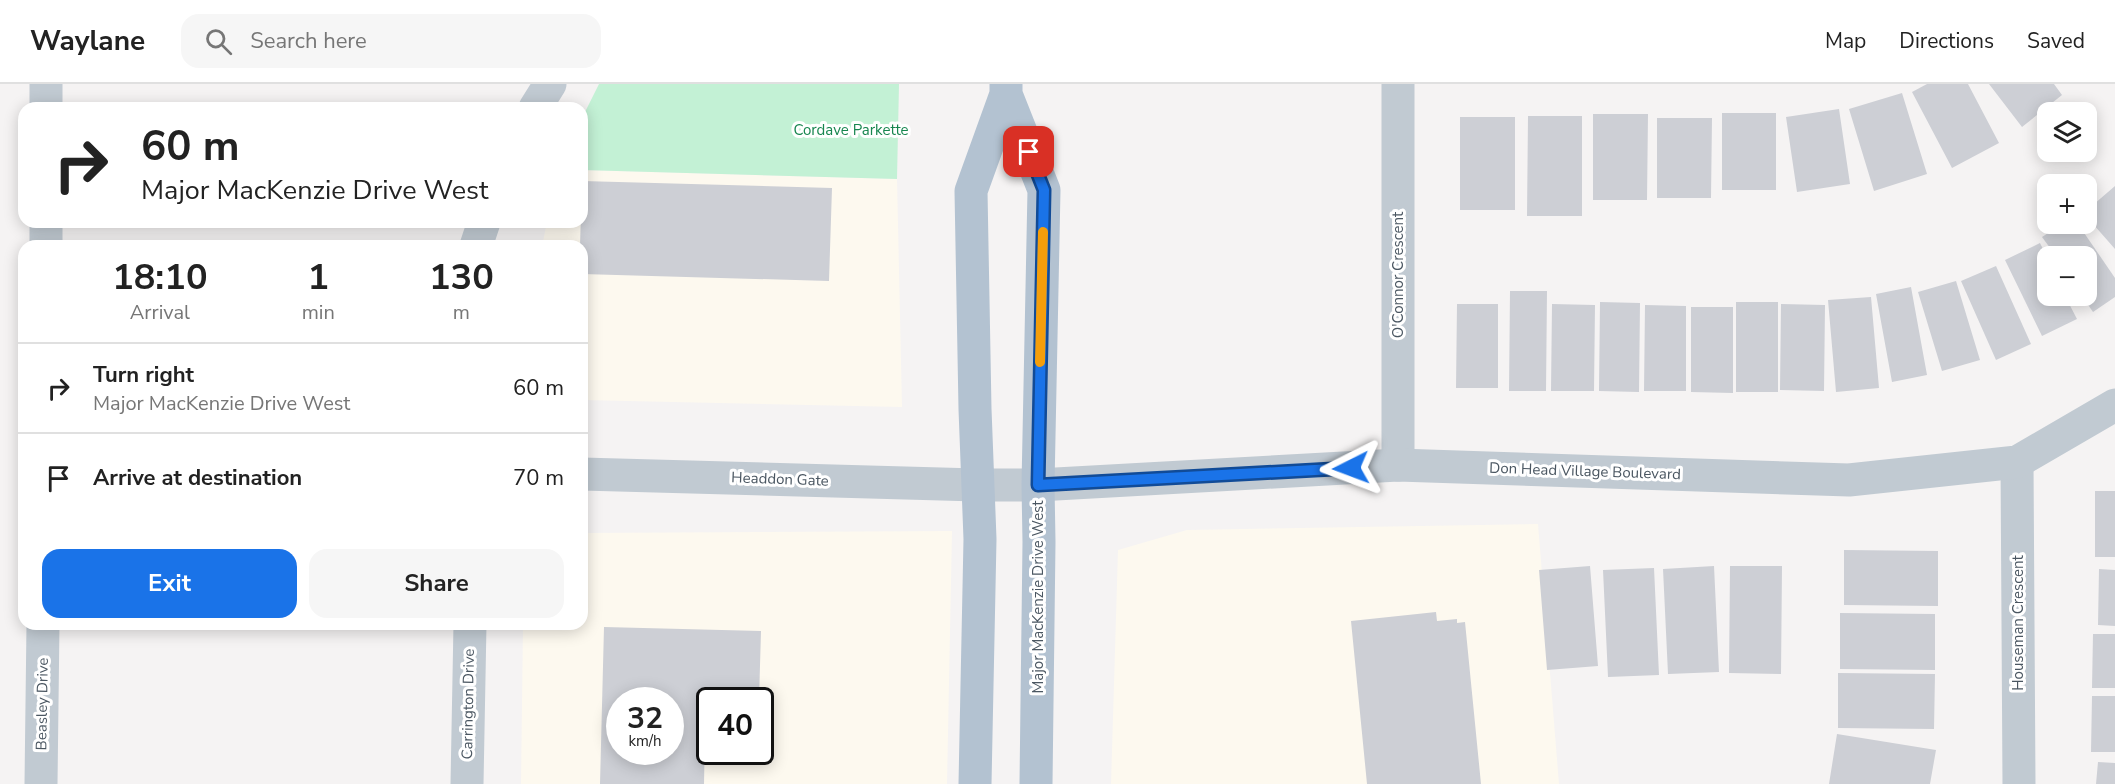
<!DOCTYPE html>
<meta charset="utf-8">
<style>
:root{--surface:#fff;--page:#f6f6f6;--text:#222;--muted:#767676;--line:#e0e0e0;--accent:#1a73e8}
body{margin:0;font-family:"Nunito Sans",sans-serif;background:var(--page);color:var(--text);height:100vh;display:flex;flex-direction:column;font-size:22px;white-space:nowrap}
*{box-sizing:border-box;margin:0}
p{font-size:20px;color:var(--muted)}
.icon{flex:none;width:33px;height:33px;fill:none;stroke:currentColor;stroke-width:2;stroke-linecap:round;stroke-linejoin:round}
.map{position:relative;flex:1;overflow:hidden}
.panel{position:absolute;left:18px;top:156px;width:570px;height:390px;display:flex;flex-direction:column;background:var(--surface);border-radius:18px;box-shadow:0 3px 15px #0003}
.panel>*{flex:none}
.top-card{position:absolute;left:18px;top:18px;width:570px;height:126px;border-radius:18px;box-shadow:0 3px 15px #0003;background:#fff;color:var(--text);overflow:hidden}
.fabs{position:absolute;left:2037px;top:18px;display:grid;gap:12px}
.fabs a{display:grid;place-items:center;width:60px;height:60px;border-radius:12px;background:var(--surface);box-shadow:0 3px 15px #0003;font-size:30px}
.speed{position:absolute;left:606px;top:603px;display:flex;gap:12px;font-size:30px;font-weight:700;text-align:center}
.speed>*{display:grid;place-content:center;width:78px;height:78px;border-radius:50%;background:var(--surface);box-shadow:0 3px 15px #0003;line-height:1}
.speed small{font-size:15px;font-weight:400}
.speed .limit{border:3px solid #111;border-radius:9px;background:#fff;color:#111}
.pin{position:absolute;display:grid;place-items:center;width:51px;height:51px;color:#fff;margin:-26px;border-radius:12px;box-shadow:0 3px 9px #0006}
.me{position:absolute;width:66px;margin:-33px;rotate:267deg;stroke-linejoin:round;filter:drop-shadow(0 0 4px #0008)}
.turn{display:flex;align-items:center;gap:21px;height:126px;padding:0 24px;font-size:27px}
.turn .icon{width:78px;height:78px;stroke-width:2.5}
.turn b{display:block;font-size:42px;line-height:51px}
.eta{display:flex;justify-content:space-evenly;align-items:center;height:102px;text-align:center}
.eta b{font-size:36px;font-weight:700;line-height:42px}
.button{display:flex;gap:12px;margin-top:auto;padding:12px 24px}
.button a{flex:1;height:69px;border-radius:18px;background:var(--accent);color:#fff;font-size:24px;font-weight:700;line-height:69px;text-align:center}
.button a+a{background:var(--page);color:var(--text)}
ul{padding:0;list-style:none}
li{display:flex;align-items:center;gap:18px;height:90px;padding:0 24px;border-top:2px solid var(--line)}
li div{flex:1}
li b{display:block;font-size:22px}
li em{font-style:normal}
header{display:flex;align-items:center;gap:36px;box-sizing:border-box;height:84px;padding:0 30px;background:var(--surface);border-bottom:2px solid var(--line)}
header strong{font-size:28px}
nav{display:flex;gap:33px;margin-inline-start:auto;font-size:21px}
.search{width:420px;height:54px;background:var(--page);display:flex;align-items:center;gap:15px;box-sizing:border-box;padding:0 21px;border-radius:18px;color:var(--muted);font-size:22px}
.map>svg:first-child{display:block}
.commercial{fill:#fdf9ef;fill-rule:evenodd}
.green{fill:#c3f1d5}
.building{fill:#cdcfd5;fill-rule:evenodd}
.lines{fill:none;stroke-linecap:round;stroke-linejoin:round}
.minor{stroke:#c1cad2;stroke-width:33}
.tertiary{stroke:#c1cad2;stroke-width:33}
.primary{stroke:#b3c2d1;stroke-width:33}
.route-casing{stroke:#114b97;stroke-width:15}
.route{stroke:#1a73e8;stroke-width:10}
.slow{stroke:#f59e0b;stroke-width:10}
.labels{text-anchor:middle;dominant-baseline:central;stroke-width:6;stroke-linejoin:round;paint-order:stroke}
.park-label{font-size:15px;fill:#17864f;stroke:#fff}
.street-label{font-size:15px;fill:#4a5661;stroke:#fff}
</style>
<header>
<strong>Waylane</strong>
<div class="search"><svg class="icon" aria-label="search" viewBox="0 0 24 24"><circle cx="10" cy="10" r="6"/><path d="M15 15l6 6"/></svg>Search here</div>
<nav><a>Map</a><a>Directions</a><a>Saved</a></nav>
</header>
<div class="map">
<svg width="2115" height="700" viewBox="0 0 2115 700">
<rect width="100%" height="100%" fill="#f5f3f3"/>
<path class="commercial" d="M582,86l315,9 5,228 -320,-7v-154h-40l5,-24h35z
M1538,440l21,260h-448l7,-234 69,-20z
M952,447l-5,253h-426l2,-160h59v-91zM620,616h50v52h-50zM710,616h50v52h-50z"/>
<path class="green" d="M599,0h300l-2,95 -315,-9v-52z"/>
<path class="building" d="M1927,0h41l31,59 -47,25 -40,-76z
M1989,0h65l8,11 -40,32z
M1902,9l25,81 -53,17 -25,-82z
M1839,25l11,75 -53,8 -11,-75z
M1722,29h54v77h-54z
M1593,30h55l-1,86h-54z
M1528,32h54v100h-55z
M1460,33h55v93h-55z
M1657,34h55l-1,80h-54z
M582,97l250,7 -3,93 -247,-7v-28h-2z
M2115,102v63l-29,-33v-5z
M2062,140h16l37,54v19l-22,15 -11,-16h4v-40h-30l-14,-19z
M2040,159l8,16v37h17l12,23 -35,17 -37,-76z
M1996,182l35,78 -35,16 -35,-79z
M1956,197l24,79 -38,11 -24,-79z
M1911,203l16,88 -35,7 -16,-88z
M1510,207h37l-1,100h-37z
M1871,213l8,91 -43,4 -8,-92z
M1600,218l40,1 -1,89 -40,-1z
M1736,218h42v90h-42z
M1457,220h41v84h-42z
M1552,220l43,1 -1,86h-43z
M1781,220l44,1 -1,86 -44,-1z
M1645,221l41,1v85h-42z
M1691,223h42v86l-42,-1z
M2095,407h20v66h-20z
M1844,466l94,1v55l-94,-1z
M1590,482l8,100 -51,4 -8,-100z
M1714,482l5,106 -51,2 -5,-105z
M1730,482h52l-1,108 -52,-1z
M1654,484l5,107 -51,2 -5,-107z
M2099,485l16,1v56l-17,-1z
M1436,528l1,9 20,-2v4l8,-1 16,162h-114l-16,-163z
M1840,529l95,1v56l-95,-1z
M604,543l157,4 -2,69h-49v32h-5l-1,52h-104zM620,616h50v52h-50z
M2093,550h22v54h-23z
M1838,589l97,1 -1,55 -96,-1z
M2092,612h23v56h-24z
M1837,650l99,16 -6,34h-101z
M2098,678l17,1v21h-19z"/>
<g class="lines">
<path class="minor" d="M46,24v-24
M46,162v-24
M2017,378l2,322
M1398,381v-381
M41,700l2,-160"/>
<path class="tertiary" d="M535,24l15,-24
M476,162l8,-24
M582,390l395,11h61l360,-20 451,15 168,-18 98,-57
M467,700l3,-160"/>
<path class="primary" d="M1006,10l38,96 -6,295 1,57 -3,242
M975,700l5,-245 -5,-130 -4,-218 35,-97v-10"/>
</g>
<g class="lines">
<g class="route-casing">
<path id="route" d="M1029,68l15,38 -6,295 313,-17"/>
</g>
<use href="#route" class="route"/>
<path class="slow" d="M1040,278l3,-130"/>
</g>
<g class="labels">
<g class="park-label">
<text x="851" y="46">Cordave Parkette</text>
</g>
<g class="street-label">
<text transform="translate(1398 191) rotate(-90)">O'Connor Crescent</text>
<text transform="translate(1585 387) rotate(2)">Don Head Village Boulevard</text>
<text transform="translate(780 395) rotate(2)">Headdon Gate</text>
<text transform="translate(1038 513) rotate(-90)">Major MacKenzie Drive West</text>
<text transform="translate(2018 539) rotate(-90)">Houseman Crescent</text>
<text transform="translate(42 620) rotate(-89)">Beasley Drive</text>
<text transform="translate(468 620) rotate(-89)">Carrington Drive</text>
</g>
</g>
</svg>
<div class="fabs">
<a><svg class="icon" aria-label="layers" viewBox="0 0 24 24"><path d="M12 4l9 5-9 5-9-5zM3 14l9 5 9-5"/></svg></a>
<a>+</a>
<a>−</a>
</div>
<div class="speed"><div>32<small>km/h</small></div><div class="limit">40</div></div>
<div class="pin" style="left:1029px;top:68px;background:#d93025"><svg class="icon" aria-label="arrive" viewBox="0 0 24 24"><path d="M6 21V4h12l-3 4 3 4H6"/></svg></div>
<svg class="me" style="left:1351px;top:384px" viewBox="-20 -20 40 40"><path d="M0-17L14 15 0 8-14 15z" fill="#1a73e8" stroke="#fff" stroke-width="4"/></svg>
<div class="top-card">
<div class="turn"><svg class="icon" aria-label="right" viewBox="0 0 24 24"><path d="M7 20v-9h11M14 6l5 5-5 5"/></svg><div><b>60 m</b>Major MacKenzie Drive West</div></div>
</div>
<section class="panel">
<div class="eta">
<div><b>18:10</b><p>Arrival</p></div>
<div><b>1</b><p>min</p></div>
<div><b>130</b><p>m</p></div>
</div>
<ul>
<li><svg class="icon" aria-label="right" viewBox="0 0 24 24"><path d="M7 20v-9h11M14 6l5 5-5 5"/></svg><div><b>Turn right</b><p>Major MacKenzie Drive West</p></div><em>60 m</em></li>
<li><svg class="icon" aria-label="arrive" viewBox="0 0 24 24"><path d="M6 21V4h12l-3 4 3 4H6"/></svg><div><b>Arrive at destination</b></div><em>70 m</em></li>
</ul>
<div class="button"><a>Exit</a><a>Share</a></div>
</section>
</div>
